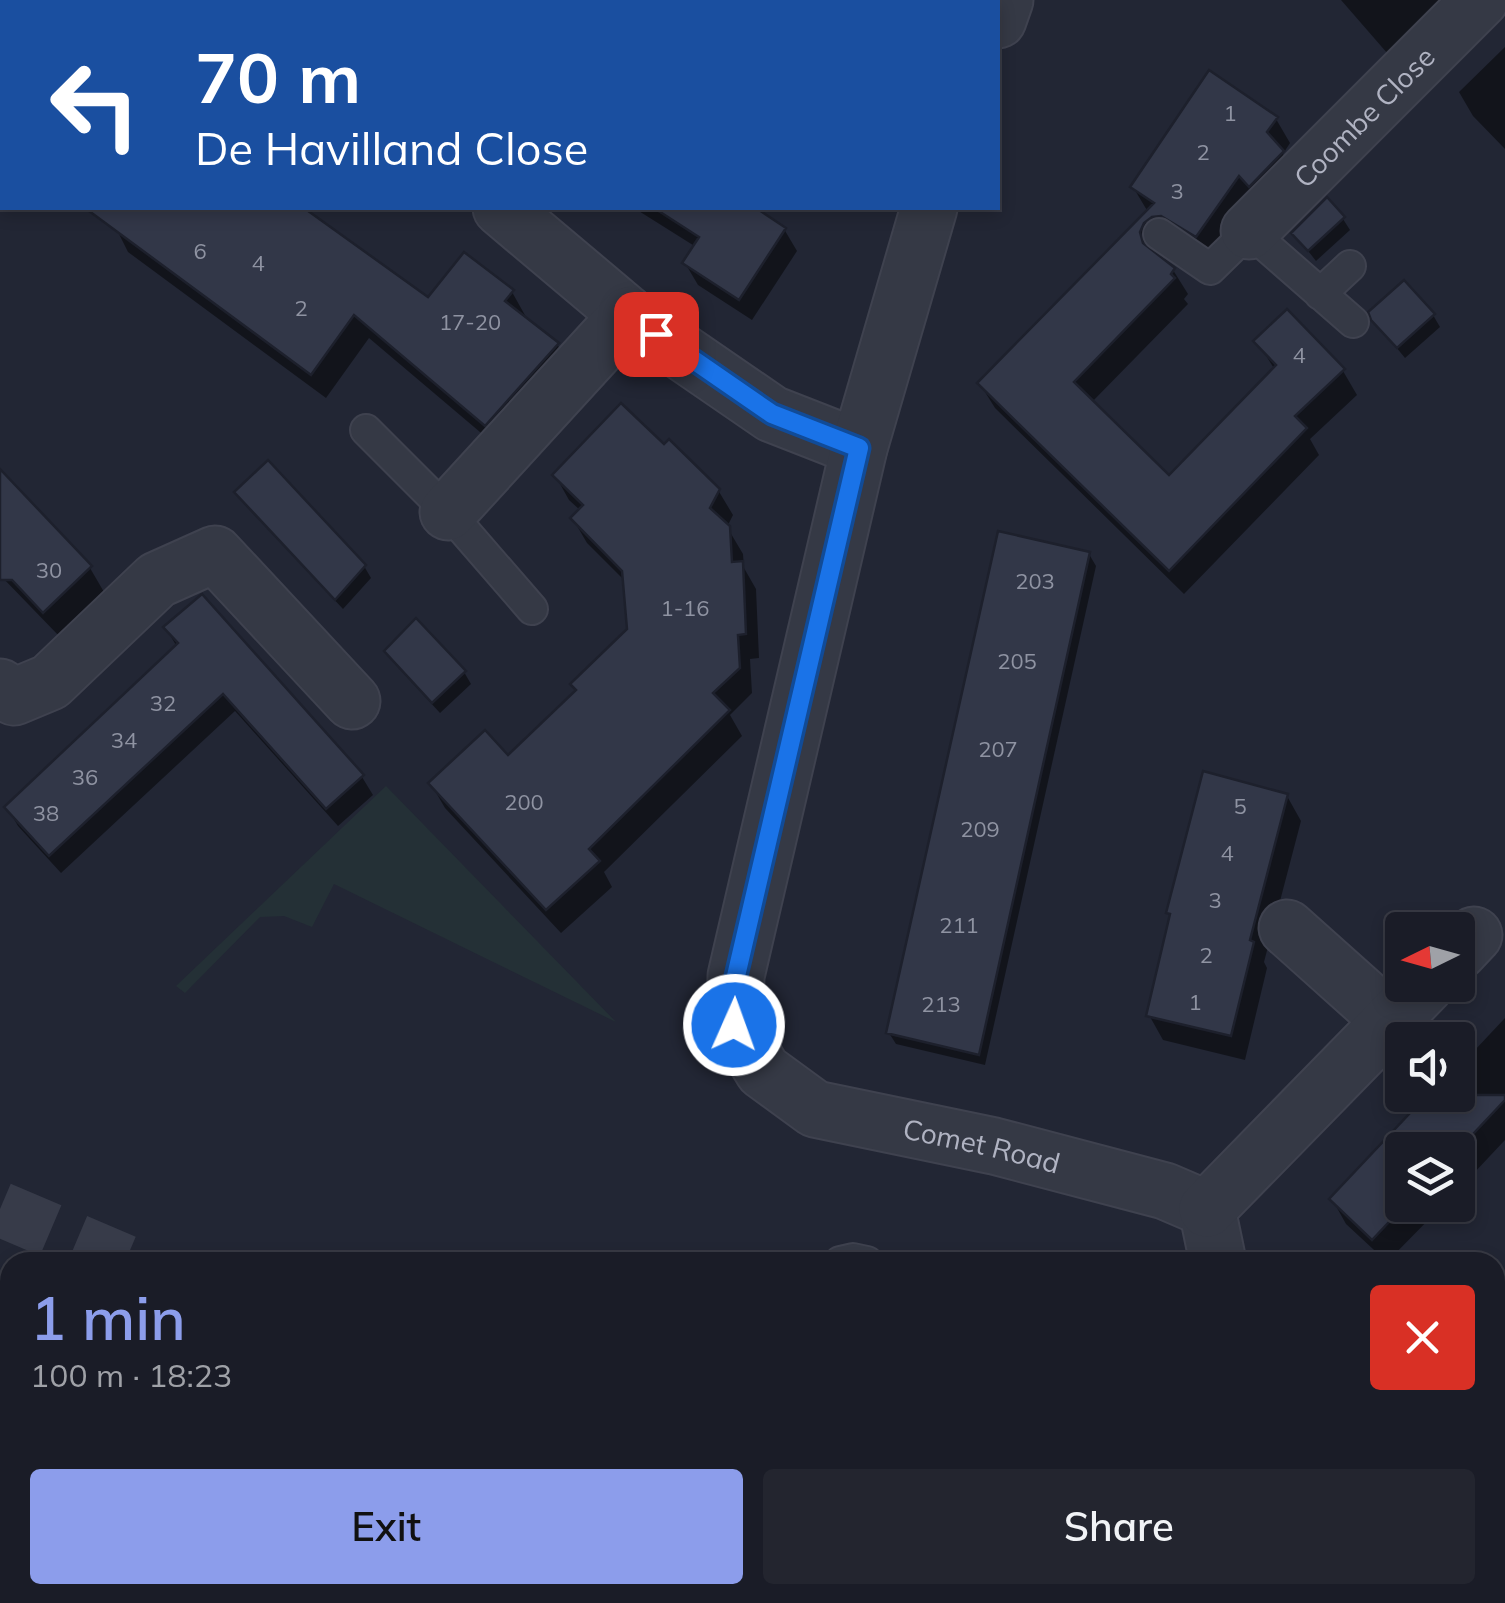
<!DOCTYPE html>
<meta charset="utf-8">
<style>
:root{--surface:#1a1c27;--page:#23252f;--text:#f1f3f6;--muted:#9fa1a7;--line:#383a44;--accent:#8c9deb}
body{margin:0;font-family:Mulish,sans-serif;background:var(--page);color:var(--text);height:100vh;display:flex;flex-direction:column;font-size:38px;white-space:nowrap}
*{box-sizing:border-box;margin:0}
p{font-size:32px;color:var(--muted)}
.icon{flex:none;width:55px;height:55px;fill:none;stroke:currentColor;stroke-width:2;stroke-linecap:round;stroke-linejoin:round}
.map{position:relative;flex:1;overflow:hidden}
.details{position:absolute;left:0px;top:1252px;width:1505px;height:352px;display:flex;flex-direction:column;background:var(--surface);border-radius:30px 30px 0 0;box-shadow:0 5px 15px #0003,0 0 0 2px var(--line)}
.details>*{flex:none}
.banner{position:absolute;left:0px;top:0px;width:1000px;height:210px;box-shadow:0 5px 15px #0003,0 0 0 2px var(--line);background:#1a4fa0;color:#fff;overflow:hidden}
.needle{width:65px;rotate:265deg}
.buttons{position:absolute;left:1385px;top:912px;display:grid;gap:20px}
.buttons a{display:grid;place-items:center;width:90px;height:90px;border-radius:10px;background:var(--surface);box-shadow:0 5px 15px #0003,0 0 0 2px var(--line);font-size:50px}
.pin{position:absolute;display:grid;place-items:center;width:85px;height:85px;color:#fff;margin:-42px;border-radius:20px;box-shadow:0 5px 15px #0006}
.me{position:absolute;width:110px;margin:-55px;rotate:2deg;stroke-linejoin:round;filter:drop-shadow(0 0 8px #0008)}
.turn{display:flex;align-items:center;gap:35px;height:210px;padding:0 30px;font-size:45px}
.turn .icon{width:130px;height:130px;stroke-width:2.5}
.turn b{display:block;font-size:70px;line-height:85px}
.round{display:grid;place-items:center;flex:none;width:105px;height:105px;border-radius:10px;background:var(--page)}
.overview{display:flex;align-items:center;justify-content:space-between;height:170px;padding:0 30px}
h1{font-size:60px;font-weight:600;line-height:75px;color:var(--accent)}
.cta{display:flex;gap:20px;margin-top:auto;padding:20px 30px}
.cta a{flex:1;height:115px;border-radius:10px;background:var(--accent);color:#111;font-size:40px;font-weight:600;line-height:115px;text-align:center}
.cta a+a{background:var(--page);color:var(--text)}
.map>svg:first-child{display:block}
.green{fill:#243036}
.shadow{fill:#0007}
.building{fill:#323748;stroke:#1d202c;stroke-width:2.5}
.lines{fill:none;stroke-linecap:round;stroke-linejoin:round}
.motorway-tunnel{stroke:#373b49;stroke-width:55;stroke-dasharray:55 28;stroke-linecap:butt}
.service-casing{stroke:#3f424f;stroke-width:34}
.minor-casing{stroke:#3f424f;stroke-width:59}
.service{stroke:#353945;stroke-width:30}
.minor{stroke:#353945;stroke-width:55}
.route-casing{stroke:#114b97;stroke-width:25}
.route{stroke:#1a73e8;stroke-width:18}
.labels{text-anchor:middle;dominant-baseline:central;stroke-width:10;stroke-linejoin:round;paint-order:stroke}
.number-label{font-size:22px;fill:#8f93a2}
.street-label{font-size:28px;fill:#b0b3c2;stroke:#1b1e2a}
</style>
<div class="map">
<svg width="1505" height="1603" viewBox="0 0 1505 1603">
<rect width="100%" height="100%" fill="#222634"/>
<path class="green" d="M386,786l230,236 -282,-138 -22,43 -28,-11 -24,1 -75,76 -9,-7z"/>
<path class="shadow" d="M365,0h117l4,2h-117z
M745,0h204l-2,2z
M1341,0h109l-49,69z
M2,43v110l-2,-2z
M1505,47v102l-32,-33 -14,-24z
M1276,119l14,24 -7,11 14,23 -86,83 -54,-12 -3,7 19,15 15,24 -4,5 4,5 -97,99 78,75 106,-108 -18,-29 86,30 14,24 -47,44 9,16 -135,139 -189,-186 -15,-24 168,-172 -15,-25z
M86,208h215l127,92 84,-8 14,25 -2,2 33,25 15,25 -72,80 -131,-111 -43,60 -198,-146 -13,-26z
M634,208h117l33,21 13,22 -45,69 -54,-35 -13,-22 11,-16z
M1343,219l7,11 -34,31 -22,-28z
M1433,315l7,12 -35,31 -32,-39z
M664,448l54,42 15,25 -6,12 16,27 1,14 12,21 3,69 -9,1 2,34 -22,22 12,21 -138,136 8,15 -51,46 -116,-125 -14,-24 77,-26 69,-66 53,-62 -4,-48 -39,-39 -14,-24 8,-8 -12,-11 -14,-25z
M0,474l90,94 14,24 -45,44 -59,-61z
M237,492l127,74 7,12 -28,31 -99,-105z
M1089,554l7,12 -111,499 -89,-21 -7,-11z
M202,597l160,180 11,18 -35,31 -103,-115 -174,162 -43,-47 -11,-19 170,-160 -11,-19z
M387,652l77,20 7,12 -31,29 -46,-50z
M1287,796l14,25 -37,141 3,6 -22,92 -82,-20 -14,-25 23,-97 -3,-6z
M1505,1018v122l-47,50v-40h-56v55h41l-56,57 -41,-38 -14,-25 99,-104h27v-27z
M1495,1533l10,10v60h-35l-9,-8h34z
M681,1595h398l-4,8h-395z"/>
<path class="building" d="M1209,70l69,47 -11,15 17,19 -35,36 -10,-11 -43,61 -35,-21 -9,1 -8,6 -4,9 3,11 32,25 -4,6 4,4 -101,104 95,93 107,-110 -23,-24 34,-32 58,60 -50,47 12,12 -138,143 -192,-188 177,-180 -24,-16z
M1327,197l18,20 -37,34 -17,-18z
M85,208h219l124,89 36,-45 50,38 -9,11 54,42 -74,83 -131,-111 -43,60z
M654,208h102l30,20 -47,72 -57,-37 17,-26z
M1404,280l31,34 -38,34 -26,-28 -3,-8z
M621,403l43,41 5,-5 51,50 -10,19 20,18 2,36 11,-1 3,73 -8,1 2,33 -27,25 17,17 -141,139 11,12 -54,49 -118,-127 57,-53 23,25 68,-65 -6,-6 57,-55 -5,-58 -52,-53 13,-13 -31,-30z
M268,460l98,105 -31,35 -101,-108z
M0,469l92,97 -49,47 -31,-33h-12z
M998,531l92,21 -111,503 -93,-22z
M202,594l162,181 -38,34 -103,-115 -174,162 -45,-49 174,-164 -15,-16z
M416,618l50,53 -34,32 -48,-52z
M1203,771l85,23 -38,146 4,2 -23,94 -85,-20 24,-102 -4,-1z
M1427,1095h78v5l-47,50h-56v55h3l-33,35 -43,-41z"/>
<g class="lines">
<path class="motorway-tunnel" d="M0,1209l125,53
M0,1392l10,4
M457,1595l17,8
M830,1595l14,8"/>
<g class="service-casing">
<path id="service" d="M1159,234l51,35 39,-38 104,91
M1320,294l30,-28
M366,430l82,82 84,97
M840,1262l13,-3 14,3
M200,1595l22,8
M328,1595l6,8
M1174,1595l9,8
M0,1600l10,-9
M126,1603l26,-8
M585,1603l6,-8
M630,1603l5,-8"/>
</g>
<g class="minor-casing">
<g id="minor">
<path d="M179,0l4,2"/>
<path d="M998,20l7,-20"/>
<path d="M501,208l127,107 144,99 87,34"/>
<path id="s1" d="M929,208l-70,240 -123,528 -1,49 28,46 52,38 179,37 171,45 42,18 11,53"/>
<path id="s2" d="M1249,231l231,-231"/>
<path d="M448,512l180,-197"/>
<path d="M0,687l14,10 36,-15 107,-102 58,-26 137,147"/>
<path d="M1287,928l104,93"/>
<path d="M1458,952l16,-17"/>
<path d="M1207,1209l219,-224"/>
<path d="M1279,1595l8,8"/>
</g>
</g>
<use href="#service" class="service"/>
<use href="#minor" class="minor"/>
</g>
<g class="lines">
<g class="route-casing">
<path id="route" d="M656,334l116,80 87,34 -123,528 -2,49"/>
</g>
<use href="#route" class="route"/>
</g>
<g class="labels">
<g class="number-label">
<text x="1230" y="113">1</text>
<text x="1203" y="152">2</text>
<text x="1177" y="191">3</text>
<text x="200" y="251">6</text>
<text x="258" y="263">4</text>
<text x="301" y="308">2</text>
<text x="470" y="322">17-20</text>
<text x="1299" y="355">4</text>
<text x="49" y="570">30</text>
<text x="1035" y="581">203</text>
<text x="685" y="608">1-16</text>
<text x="1017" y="661">205</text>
<text x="163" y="703">32</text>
<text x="124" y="740">34</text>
<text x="998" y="749">207</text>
<text x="85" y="777">36</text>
<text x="524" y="802">200</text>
<text x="1240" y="806">5</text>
<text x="46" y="813">38</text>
<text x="980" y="829">209</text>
<text x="1227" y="853">4</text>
<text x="1215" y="900">3</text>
<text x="959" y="925">211</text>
<text x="1206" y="955">2</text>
<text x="1195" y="1002">1</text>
<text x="941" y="1004">213</text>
</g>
<g class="street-label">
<text stroke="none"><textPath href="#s2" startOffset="162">Coombe Close</textPath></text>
<text stroke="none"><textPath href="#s1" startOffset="1130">Comet Road</textPath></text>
</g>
</g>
</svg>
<div class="buttons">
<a><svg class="needle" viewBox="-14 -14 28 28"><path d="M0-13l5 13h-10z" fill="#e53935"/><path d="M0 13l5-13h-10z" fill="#9fa1a7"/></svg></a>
<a><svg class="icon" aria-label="sound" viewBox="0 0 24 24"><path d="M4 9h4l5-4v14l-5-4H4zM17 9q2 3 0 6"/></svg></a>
<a><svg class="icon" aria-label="layers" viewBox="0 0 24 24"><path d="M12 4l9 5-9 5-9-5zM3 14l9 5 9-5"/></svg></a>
</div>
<div class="pin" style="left:656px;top:334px;background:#d93025"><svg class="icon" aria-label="arrive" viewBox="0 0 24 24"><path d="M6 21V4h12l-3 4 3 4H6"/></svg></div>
<svg class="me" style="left:734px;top:1025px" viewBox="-20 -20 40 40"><circle r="17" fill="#1a73e8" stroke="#fff" stroke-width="3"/><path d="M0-11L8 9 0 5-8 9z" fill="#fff"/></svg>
<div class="banner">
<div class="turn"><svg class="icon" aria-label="left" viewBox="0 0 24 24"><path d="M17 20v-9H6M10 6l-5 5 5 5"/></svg><div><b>70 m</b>De Havilland Close</div></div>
</div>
<section class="details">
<div class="overview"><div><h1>1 min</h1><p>100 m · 18:23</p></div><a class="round" style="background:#d93025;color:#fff"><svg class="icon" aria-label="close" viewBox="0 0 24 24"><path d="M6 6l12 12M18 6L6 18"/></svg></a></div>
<div class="cta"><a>Exit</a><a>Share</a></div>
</section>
</div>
